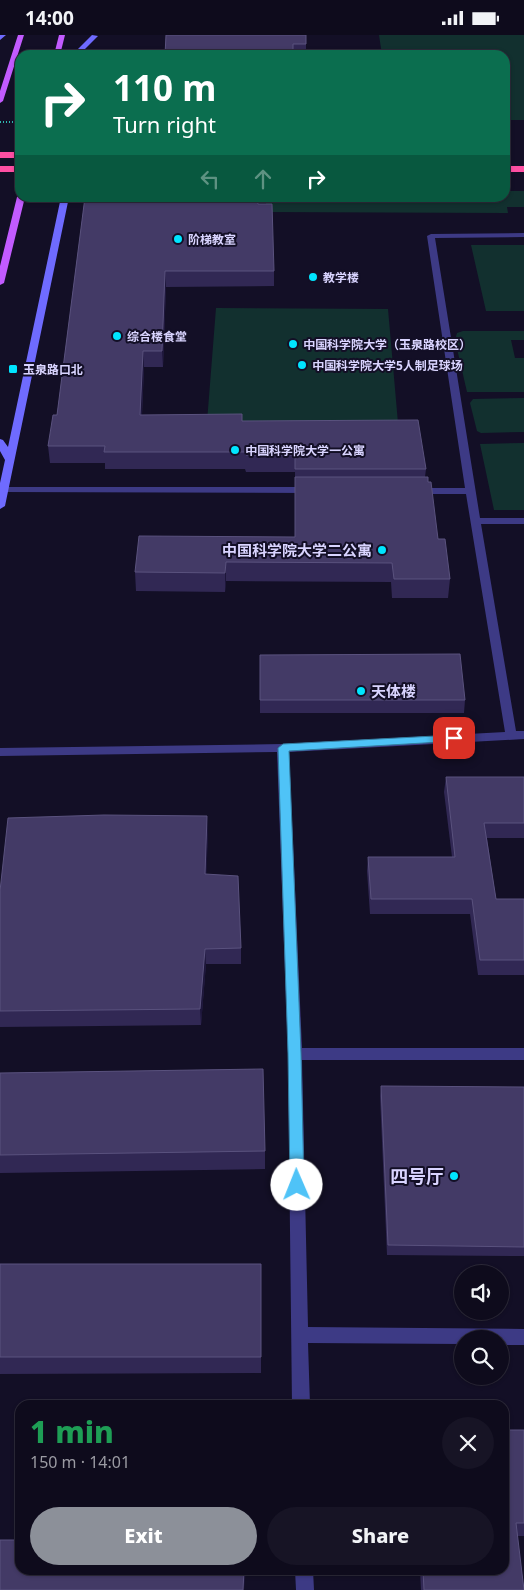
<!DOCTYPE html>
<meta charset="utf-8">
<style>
:root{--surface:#0e0b1c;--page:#171425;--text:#f1f3f6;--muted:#9b9ba3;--line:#2e2b3b;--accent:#8c9099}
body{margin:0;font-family:"Noto Sans","Noto Sans SC",sans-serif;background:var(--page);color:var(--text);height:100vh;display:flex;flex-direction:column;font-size:19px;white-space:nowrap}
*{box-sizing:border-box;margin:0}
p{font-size:16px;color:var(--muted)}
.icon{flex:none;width:28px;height:28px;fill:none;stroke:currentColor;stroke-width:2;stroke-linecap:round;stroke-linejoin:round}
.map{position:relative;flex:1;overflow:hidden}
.panel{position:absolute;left:15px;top:1365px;width:494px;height:175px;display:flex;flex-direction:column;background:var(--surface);border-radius:15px;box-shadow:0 1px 4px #0004,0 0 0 1px var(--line)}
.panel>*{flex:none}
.guide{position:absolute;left:15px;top:15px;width:495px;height:152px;border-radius:15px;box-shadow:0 1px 4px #0004,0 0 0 1px var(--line);background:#0b6e4f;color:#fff;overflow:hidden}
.controls{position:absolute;left:454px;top:1230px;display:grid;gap:10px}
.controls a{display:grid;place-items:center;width:55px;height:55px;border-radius:50%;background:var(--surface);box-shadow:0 1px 4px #0004,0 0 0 1px var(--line);font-size:25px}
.pin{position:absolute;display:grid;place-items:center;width:42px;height:42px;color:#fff;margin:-21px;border-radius:10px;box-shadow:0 2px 8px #0006}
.me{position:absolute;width:55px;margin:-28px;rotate:359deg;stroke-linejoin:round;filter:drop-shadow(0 0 4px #0008)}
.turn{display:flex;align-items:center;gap:18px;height:105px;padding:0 15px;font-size:22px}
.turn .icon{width:65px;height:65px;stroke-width:2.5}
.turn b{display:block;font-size:35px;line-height:42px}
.lanes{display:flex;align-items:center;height:48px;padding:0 15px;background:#0003;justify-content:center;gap:25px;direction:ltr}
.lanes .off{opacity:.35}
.round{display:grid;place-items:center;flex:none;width:52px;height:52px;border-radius:26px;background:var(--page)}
.head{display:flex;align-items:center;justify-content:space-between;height:85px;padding:0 15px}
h1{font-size:30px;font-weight:800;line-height:38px;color:#1e9e55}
.action{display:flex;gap:10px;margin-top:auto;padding:10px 15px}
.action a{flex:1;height:58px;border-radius:30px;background:var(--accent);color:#fff;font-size:20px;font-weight:800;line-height:58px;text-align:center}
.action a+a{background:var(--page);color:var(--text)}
.status{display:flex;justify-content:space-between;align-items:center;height:35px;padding:0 25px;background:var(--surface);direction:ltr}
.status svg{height:14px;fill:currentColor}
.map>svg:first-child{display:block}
.green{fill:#12302f}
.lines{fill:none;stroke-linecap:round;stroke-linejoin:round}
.path{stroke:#2fb8b0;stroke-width:2;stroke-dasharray:1 2;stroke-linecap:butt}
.street{fill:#3d3a85;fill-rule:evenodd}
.secondary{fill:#6f6bff;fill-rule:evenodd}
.primary{fill:#c25bff;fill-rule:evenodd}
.highway{fill:#ff4fa3;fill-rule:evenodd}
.wall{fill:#312854}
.shaded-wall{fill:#1d163a}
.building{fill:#433a66;stroke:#5a527e}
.route{fill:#4fc3f7;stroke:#337fa1}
.poi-dot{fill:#00e5ff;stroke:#130f26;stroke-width:2}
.labels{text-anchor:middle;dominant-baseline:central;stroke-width:4;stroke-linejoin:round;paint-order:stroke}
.far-poi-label{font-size:12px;font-weight:bold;fill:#d9d4ff;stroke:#130f26;text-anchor:start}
.poi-label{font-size:15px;font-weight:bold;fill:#d9d4ff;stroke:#130f26;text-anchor:end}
.near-poi-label{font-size:18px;font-weight:bold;fill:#d9d4ff;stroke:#130f26;text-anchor:end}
</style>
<div class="status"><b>14:00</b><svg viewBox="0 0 49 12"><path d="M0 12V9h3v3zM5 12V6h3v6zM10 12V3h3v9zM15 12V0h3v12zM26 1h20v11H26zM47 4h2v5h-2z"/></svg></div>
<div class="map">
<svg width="524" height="1555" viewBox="0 0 524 1555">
<rect width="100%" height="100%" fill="#130f26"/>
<path class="green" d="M379,0h145v85h-19v-65h-123z
M505,156h19v16h-17l1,6 -242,-1v-14l239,-1z
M471,210h53v66h-38z
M216,273l172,1 10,114 -191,-1z
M463,296h61v9h-13l4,18h9v34h-57l-12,-52 2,-7z
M524,363v34l-43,1 -4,-2 -7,-28 3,-4z
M524,408v67h-30l-14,-66z"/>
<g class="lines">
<path class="path" d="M0,87h20"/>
<path class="street" d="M524,198v4l-89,1 45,280h44v6h-43l35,207h8v8l-235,13 13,296h222v12h-222l6,267 216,2v16h-24v-6h-38v5l-154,-1 2,62h-18l-4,-351 -11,-302 -277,4v-8l283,-4 222,-12 -39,-238h-49l-5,-3 5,-3h48l-38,-252 4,-2z
M0,452h312l5,3 -5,3 -309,-1 -3,-1z
M295,1535h18l1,20h-18z"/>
<path class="secondary" d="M0,0h6l-6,5z
M92,0l6,1 -19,19h-7z
M61,162h8l-64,309 -5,3v-26l5,-23 -5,-9v-12l3,1 5,7z"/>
<path class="primary" d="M18,0h6l-21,66 -3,2v-12z
M59,0h6l-5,20h-6z
M20,160v2h5l-21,86 -4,2v-19l17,-69z"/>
<path class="highway" d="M0,117h20v6h-20z
M0,131h20v6h-20z
M505,131h19v6h-19z"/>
</g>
<path class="wall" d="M166,0l140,9v11h-141z
M85,162l163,3 10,4 16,67v15l-108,1 -3,80h-19l-2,48 100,6 184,48 -1,8 13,62 12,40 -2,19h-56l-1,-16 -165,-1 -1,11 -89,-1 -1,-19 160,-35v-65h-49l-1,-3h-140v-6h-55l-2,-17 9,-31z
M260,620l205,45 -1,13h-204z
M446,742h78v61h-37l9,61h28v76h-46l-8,-61h-100l-3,-43 1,-14h84l-8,-65z
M208,797l-2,42 35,74v16h-35l-5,61 -201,2v-136z
M0,1038l265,78v18l-265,4z
M381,1051l143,1v169l-137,-1 -7,-159z
M0,1229h261v109l-261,1z
M524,1395v106h-7l7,54h-103l-1,-20h84z"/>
<path class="shaded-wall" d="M165,236l1,16 -3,80 -1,-16z
M143,316l1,16 -3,64 -1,-16z
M226,527v19l-1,11v-19z
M207,781l1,16 -2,58 -1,-16z
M205,914l1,15 -5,61 -1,-16z
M244,1535h2l-2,20h-1z"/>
<path class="building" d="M166,0h140v9h-13v11h-128z
M85,162h163v3h9l1,4h14l2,67h-109l-3,80h-19l-3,64 102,-1v7l176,-1 8,49h-131v-14h-49l-1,-3h-141l1,-6h-57l5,-31h4z
M295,442h133v5h3l7,57h7l5,40h-56l-2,-16 -166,-1 -1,11 -90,-1 4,-36 156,1z
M460,619l5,46h-205v-45z
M446,742h78v46h-40l12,76h28v61h-44l-8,-61h-101l-3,-42h87z
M104,780l103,1 -2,58 33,2 3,72 -36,1 -5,60 -200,2v-120l8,-73z
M263,1034l2,82 -265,4v-82z
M381,1051l143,1v160l-136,-2z
M0,1229h261v93h-261z
M504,1395h20v93h-8l8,67h-100l-1,-20h81z
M0,1505h20v30h224l-1,20h-243z"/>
<path class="route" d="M454,700l3,1 2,2 -2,3 -168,10 12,302 3,132 -2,4 -5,2 -5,-2 -2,-4 -2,-132 -10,-305 5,-4z"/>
<g class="poi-dot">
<circle cx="178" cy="204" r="5"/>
<circle cx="313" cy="242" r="5"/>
<circle cx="117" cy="301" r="5"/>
<circle cx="293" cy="309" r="5"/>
<circle cx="302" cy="330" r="5"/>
<rect x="8" y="329" width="10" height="10" rx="2.5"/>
<circle cx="235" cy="415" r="5"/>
<circle cx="382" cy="515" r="5"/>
<circle cx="361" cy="656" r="5"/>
<circle cx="454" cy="1141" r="5"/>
</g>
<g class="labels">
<g class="far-poi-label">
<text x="188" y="204">阶梯教室</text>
<text x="323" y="242">教学楼</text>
<text x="127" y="301">综合楼食堂</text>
<text x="303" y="309">中国科学院大学（玉泉路校区）</text>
<text x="312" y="330">中国科学院大学5人制足球场</text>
<text x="23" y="334">玉泉路口北</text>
<text x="245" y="415">中国科学院大学一公寓</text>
</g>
<g class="poi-label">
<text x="372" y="515">中国科学院大学二公寓</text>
<text x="371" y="656" text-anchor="start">天体楼</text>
</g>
<g class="near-poi-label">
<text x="444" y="1141">四号厅</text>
</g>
</g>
</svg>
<div class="controls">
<a><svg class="icon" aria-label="sound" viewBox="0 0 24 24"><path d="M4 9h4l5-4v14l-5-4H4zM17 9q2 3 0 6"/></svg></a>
<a><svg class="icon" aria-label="search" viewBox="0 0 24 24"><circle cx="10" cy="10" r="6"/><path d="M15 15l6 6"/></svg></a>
</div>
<div class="pin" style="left:454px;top:703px;background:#d93025"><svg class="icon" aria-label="arrive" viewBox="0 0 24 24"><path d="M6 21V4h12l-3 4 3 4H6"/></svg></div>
<svg class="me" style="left:297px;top:1150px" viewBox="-20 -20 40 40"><circle r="19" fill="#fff"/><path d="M0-13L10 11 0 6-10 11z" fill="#4fc3f7"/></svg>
<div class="guide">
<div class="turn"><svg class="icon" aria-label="right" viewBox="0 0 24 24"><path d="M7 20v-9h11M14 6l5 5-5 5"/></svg><div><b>110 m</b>Turn right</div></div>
<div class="lanes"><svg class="icon off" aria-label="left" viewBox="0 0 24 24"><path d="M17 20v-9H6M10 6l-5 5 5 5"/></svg><svg class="icon off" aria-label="ahead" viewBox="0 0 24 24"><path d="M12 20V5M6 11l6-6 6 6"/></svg><svg class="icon" aria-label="right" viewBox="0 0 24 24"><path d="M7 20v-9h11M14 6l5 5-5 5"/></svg></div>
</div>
<section class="panel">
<div class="head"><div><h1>1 min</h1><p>150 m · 14:01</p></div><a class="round"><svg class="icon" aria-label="close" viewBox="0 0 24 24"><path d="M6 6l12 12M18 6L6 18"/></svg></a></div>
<div class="action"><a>Exit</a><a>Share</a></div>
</section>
</div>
